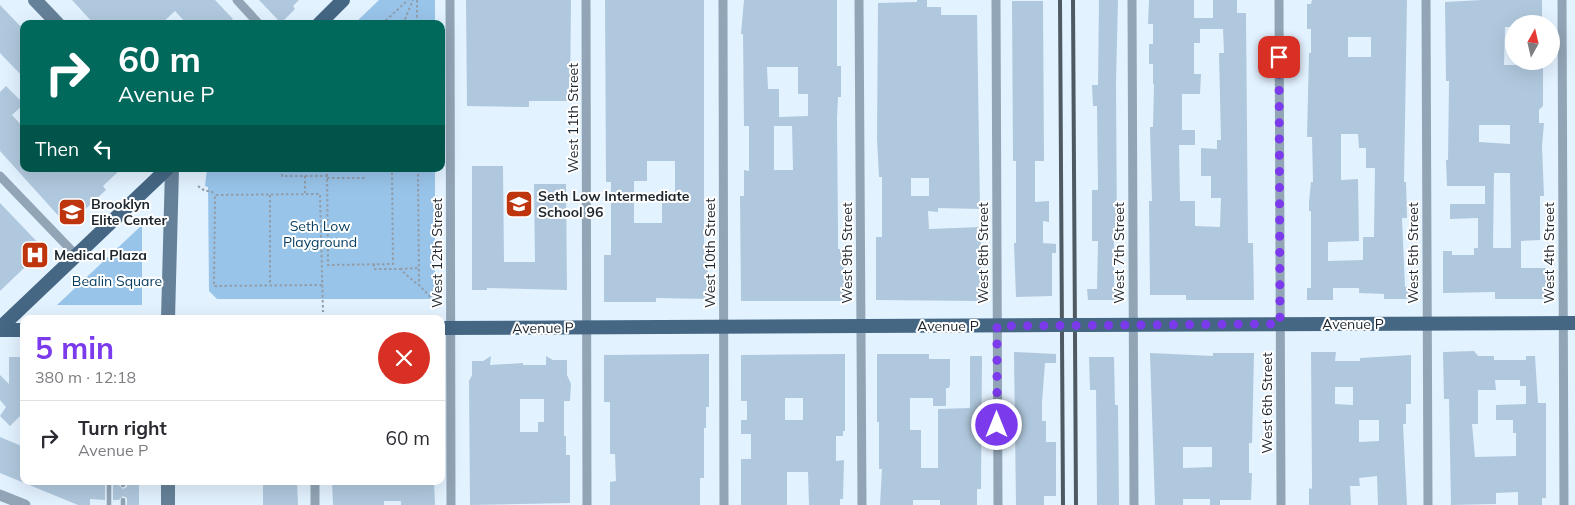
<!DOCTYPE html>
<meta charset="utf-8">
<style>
:root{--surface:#fff;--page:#f7f7f7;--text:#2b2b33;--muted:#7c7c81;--line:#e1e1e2;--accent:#7c3aed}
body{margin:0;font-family:Mulish,sans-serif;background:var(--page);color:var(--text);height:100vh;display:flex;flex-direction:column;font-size:19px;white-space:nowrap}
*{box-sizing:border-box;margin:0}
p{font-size:16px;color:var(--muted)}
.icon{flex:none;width:28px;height:28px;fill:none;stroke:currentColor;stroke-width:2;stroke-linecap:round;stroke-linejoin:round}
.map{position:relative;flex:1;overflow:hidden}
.details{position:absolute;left:20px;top:315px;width:425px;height:170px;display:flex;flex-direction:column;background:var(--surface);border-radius:10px;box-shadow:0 5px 20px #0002}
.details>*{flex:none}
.banner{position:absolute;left:20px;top:20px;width:425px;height:152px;border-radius:10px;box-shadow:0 5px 20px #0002;background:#00695c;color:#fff;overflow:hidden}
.needle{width:32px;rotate:8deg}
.buttons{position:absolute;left:1505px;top:15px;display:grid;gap:10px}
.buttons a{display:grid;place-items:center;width:55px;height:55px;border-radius:50%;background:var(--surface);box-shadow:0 5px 20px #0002;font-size:25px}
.pin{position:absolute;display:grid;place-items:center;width:42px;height:42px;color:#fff;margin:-21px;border-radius:10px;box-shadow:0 2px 8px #0006}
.me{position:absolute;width:55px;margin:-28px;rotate:0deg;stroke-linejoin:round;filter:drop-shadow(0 0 4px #0008)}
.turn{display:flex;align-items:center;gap:18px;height:105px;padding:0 15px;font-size:22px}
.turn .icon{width:65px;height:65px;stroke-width:2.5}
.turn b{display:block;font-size:35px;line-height:42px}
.then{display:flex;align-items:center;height:48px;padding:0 15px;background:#0003;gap:10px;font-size:19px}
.round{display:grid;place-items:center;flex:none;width:52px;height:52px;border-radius:26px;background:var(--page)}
.headline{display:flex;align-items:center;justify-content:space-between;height:85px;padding:0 15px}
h1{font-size:30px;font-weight:700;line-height:38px;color:var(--accent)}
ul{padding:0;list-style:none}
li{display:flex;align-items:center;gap:15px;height:75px;padding:0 15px;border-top:1px solid var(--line)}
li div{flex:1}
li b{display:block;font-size:19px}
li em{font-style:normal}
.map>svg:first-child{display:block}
.green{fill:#99c4ea}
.building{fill:#b0c8dd;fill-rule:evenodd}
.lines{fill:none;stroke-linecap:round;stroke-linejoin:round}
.path{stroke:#919da8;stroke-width:2;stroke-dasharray:2.5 2.5;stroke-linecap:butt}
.service{stroke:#92a5b6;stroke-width:4.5}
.minor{stroke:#92a5b6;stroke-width:9}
.tertiary{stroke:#92a5b6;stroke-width:11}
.secondary{stroke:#658199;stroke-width:14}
.primary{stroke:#456784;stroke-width:14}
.rail{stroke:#4f5962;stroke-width:4}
.primary-bridge{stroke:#456784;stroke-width:14}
.route{stroke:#7c3aed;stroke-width:9;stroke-dasharray:0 16.2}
.labels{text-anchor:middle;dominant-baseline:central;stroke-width:4;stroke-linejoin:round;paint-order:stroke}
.street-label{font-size:14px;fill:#1d262e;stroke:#fff}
.poi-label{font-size:14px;font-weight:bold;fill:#1d262e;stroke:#fff;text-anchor:start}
.park-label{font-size:14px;fill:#083e62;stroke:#fff}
</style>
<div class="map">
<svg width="1575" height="505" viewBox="0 0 1575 505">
<rect width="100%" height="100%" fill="#e3f2ff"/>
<path class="green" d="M379,0h56v24h-81z
M207,169h228v130h-218l-8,-8 -1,-104 -3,-1z
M142,225v80h-85z"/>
<path class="building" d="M72,0h143l18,19 -5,5h-41l-12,-13 -14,13h-67z
M259,0h40l-6,6 2,3 -14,14z
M466,0h105l-1,101h-41v6l-62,-1z
M605,0h99v247h4v52l-52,-1v4h-52v-47h7v-73h-5zM647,161h28v32h-13v30h-28v-42h13z
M744,0h93v66h4v31h-3l-1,22 1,114v16h7v52h-104l-1,-105h4v-26l5,1v-45h-5l-1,-92h-2zM767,67h31v27h10v22l-29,1v-28h-11zM774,126h18l1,44h-19z
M917,0h10v7h14v8h36l3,194 -42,-1v4l-10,-1 1,18 52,-2v74l-105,-1v-63h6v-60h-3l-2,-38 1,-136 39,-1zM911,178h18v18h-18z
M1099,0h19l-2,82 1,159h-3v48h4v11h-30l-1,-11h10l1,-48h-6v-51h6l-1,-84h-4l-1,-21h6z
M1149,0h45v18h19v-18h24v13h9l2,230h5l1,57h-68v-5h-36l-1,-94h3l-2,-74h3l1,-43h-1v-20h-4v-20h4v-20h-5zM1200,29h23l1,24h-5l2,87h-4v9l-16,-1v28h10v22h10l-1,29 -25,-1v-25h-15l-1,-56h16v-15h-13v-36h18l1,-20h-7v-31h6z
M1312,0h95l-3,182h2l1,36h-5l3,69h5v12h-26v-5l-25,-1v-5h-26v12h-26v-12h4v-77h-2v-9l2,-20h2l-1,-45h-5l2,-84h2v-24h-4v-25h4zM1348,37h23v20h-23zM1341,134h17l1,14h7v20h9l-1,69h-11v23l-35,1v-19l31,-1 -1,-62 -17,1z
M1482,0h60v24h-28v3h-9l-1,38h39v41l-4,4v13h5l-2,23 2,50h-4v44l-19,1v27h26l-1,31h-51v-7l-52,1v-42h9v4h22v-7h4v-30l-28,1v-15h35v-18h-38l-1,-26h2l1,-79h-3l-1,-79zM1479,125h31v19l-31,-2zM1494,173h16l1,75h-18z
M1012,1h31l1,160h-9v41l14,-1v21l-6,-1v22l13,1v9h-4v43l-36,1 -2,-54h2v-82h-3z
M0,5l24,25v48l-24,-25z
M6,86l18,18 -12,11 12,13v41h97l-18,17 3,4 -27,25 -3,-4 -12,11 -64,-71v-59z
M472,166h31l1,96h31l-1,-78h32l1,106 -80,-2v2h-15z
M0,203l44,46 -44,42z
M1474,351l4,5h16v4h32v-4h9l3,47h8v95h-4v7h-24v-13l-22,1v11l-45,1 -2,-106h-5l-1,-47zM1495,380h25v6h6v18l-30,1v15h17v13h3v23l-41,1 -3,-33h6v-34h18z
M1014,352l42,2v9h-11l-3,39v19h4v21h10v54h-12v9h-28z
M1311,352h25l-1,9h25v-3l51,-3v49h-5v20h-3l4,81h-29l-1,-29 -18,2 1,8h-10l1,19h-42v-17l3,1v-9zM1335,387h18v18l-18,-1zM1359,420h20v21l-20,1z
M1150,353l63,3v-3h41l-2,90h-3v30h3l-1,27h-31v5h-10v-6h-27v6h-28zM1183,447h29v20l-29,1z
M709,354v53h-3v21h-2v50h-4v27h-90v-23l6,-1 -1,-27h-5v-52h-6v-47z
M845,354v77h-2v5h-7v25l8,-1 -1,39h-3v6h-31l-1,-33h-21v33h-46v-46h10v-25h-10v-14h6v-19h-6v-46zM785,398h18v22h-18z
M877,354h52v5h21v26l-1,3h-3v18h-13v-8h-23v32h11v38h17v-59l32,-1v-52h12l-1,133h-4v16h-37v-5h-27v5h-33l2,-36h-3v-47h-2z
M491,356l-1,9 33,-2v2h23v-9l7,4h14v15l4,9 -1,17h-6v35h2v19h4v48l-100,2 -1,-124 3,-6v-14h11zM520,399h24v23h-6v10h-18z
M9,357h15v55l-14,14 -10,-10 6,-9 -6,-7v-25l9,9z
M1089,357h25l1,48h3l1,100h-22l-1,-115h-6z
M0,437l24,10v34h81v19l-15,-1v6h-12l-78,-32z
M127,481h12v24h-12v-7l-4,-2 -4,4h-6v-15h6l4,4 4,-2z
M263,481h34l1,24h-35z
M332,481h102l1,24h-34v-4h-17v4h-51z"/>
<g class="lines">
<path class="path" d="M417,0v24
M382,24l26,-24
M403,24l10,-24
M282,169v7h45
M327,169l1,96 65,-1 -1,-95
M418,169l1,116 19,20
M305,176v17
M327,178h39
M198,186l7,5h6l4,4
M270,195v90
M374,264v5h26l18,16
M400,269l19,-1
M322,285l-108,1 1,-91 105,-1 3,118"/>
<path class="service" d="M109,481v24
M123,481v4
M123,500v5"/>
<path class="minor" d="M237,0l22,24
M450,0l1,505
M586,0l1,505
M723,0l1,505
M859,0l3,505
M996,0l2,505
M1132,0l2,505
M1279,0l2,505
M1426,0l2,505
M1562,0l2,505
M0,176l76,79
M315,481v24"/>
<path class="tertiary" d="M0,495l25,10"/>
<path class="secondary" d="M35,0l23,24
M168,319l4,-150
M168,481v24"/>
<path class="primary" d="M319,24l24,-24
M1086,325l489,-2
M0,328l167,-159
M441,328l614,-3
M0,330h24"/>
<path class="rail" d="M1060,0l3,505
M1073,0l3,505"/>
<path class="primary-bridge" d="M1055,325h31"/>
</g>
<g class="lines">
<path class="route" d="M997,425v-99l283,-2 -1,-267"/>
</g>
<defs>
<g id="school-square" transform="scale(1.4375)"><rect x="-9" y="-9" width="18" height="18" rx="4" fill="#be340d" stroke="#fff"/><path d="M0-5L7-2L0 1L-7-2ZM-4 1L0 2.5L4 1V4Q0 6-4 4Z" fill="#fff"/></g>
<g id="hospital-square" transform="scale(1.4375)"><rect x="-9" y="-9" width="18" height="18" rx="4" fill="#be340d" stroke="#fff"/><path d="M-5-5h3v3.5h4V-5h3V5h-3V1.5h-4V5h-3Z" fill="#fff"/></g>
</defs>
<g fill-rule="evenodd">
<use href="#school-square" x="519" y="204"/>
<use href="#school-square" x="72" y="212"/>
<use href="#hospital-square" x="35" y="255"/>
</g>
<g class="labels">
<g class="street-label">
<text transform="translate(573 118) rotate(-90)">West 11th Street</text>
<text transform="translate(437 253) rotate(-90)">West 12th Street</text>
<text transform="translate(710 253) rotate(-90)">West 10th Street</text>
<text transform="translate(847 253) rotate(-90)">West 9th Street</text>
<text transform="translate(983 253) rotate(-90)">West 8th Street</text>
<text transform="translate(1119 253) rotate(-90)">West 7th Street</text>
<text transform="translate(1413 253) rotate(-90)">West 5th Street</text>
<text transform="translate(1549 253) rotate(-90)">West 4th Street</text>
<text x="1353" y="324">Avenue P</text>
<text x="948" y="326">Avenue P</text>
<text transform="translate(543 328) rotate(-1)">Avenue P</text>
<text transform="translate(1267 403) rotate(-90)">West 6th Street</text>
</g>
<g class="poi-label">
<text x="538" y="196">Seth Low Intermediate<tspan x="538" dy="16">School 96</tspan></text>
<text x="91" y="204">Brooklyn<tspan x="91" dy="16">Elite Center</tspan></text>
<text x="54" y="255">Medical Plaza</text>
</g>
<g class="park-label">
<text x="320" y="226">Seth Low<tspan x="320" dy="16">Playground</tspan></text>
<text x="117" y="281">Bealin Square</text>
</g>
</g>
</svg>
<div class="buttons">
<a><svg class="needle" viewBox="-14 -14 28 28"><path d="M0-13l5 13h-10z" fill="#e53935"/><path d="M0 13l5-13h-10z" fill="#7c7c81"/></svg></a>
</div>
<div class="pin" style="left:1279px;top:57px;background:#d93025"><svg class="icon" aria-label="arrive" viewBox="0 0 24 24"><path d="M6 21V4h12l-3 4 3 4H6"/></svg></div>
<svg class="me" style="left:997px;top:425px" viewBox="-20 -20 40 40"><circle r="17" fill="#7c3aed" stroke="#fff" stroke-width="3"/><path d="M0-11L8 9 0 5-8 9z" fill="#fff"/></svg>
<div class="banner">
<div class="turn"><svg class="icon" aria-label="right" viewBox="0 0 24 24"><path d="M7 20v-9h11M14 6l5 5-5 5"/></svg><div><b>60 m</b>Avenue P</div></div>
<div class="then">Then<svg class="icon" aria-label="left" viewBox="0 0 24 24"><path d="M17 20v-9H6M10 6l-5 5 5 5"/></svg></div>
</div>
<section class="details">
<div class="headline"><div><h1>5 min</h1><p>380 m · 12:18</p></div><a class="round" style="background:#d93025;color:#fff"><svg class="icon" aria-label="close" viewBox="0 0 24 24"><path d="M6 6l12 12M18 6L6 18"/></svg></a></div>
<ul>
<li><svg class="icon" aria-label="right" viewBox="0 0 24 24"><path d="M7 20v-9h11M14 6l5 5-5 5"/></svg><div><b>Turn right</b><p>Avenue P</p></div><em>60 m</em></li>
</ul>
</section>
</div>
